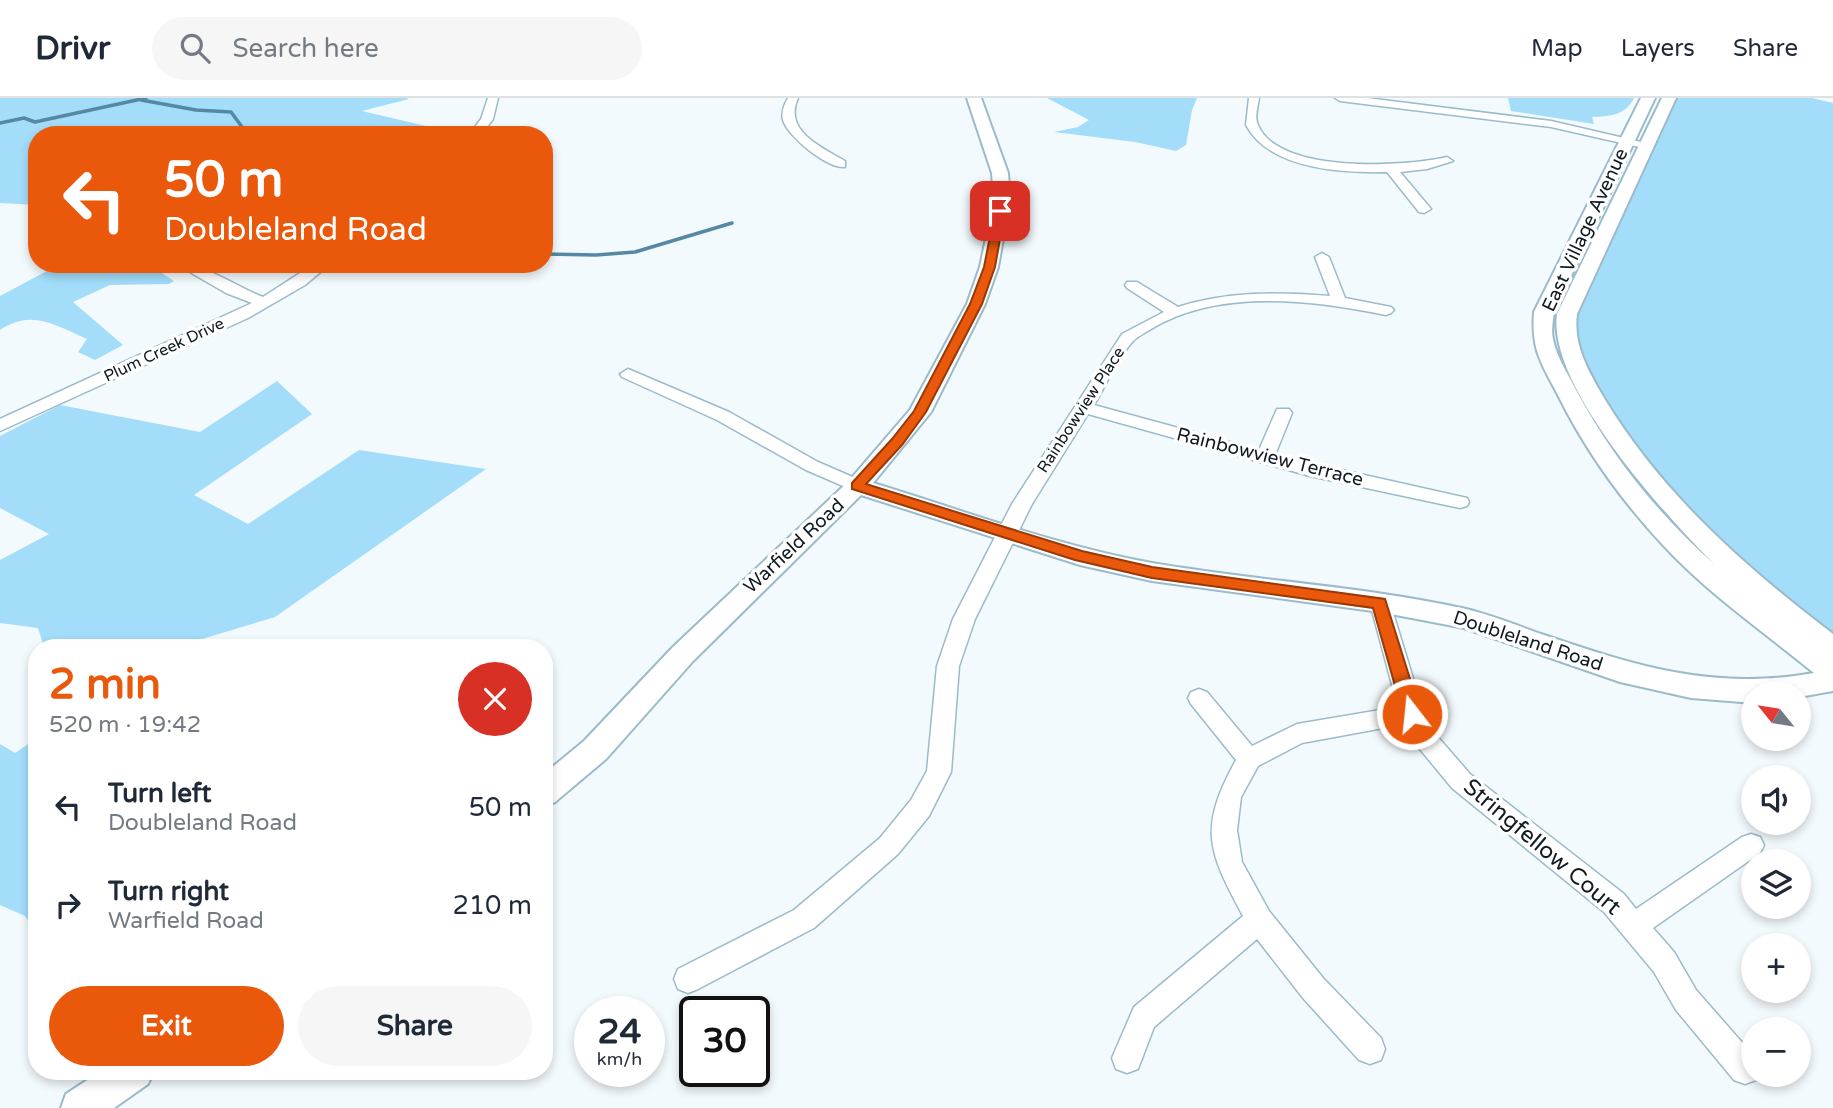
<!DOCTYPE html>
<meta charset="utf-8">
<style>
:root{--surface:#fff;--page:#f6f6f7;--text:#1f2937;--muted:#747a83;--line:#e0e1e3;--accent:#ea580c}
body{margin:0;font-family:"Varela Round",sans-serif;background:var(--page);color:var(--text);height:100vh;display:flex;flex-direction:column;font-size:26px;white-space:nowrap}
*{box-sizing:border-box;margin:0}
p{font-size:23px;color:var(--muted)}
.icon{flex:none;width:38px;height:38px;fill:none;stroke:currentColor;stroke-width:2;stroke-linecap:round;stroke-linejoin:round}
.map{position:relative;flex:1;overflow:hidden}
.sheet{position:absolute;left:28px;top:541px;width:525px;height:441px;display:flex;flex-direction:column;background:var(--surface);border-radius:28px;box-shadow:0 4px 10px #0003}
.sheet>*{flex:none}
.banner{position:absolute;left:28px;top:28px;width:525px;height:147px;border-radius:28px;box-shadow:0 4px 10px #0003;background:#ea580c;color:#fff;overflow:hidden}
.needle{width:46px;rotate:300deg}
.tools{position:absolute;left:1741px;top:583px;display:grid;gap:14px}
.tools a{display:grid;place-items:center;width:70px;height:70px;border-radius:50%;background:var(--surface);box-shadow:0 4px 10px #0003;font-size:35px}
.speed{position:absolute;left:574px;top:898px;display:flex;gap:14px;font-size:35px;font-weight:700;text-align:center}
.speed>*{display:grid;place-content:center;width:91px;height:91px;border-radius:50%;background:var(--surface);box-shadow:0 4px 10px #0003;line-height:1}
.speed small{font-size:18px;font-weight:400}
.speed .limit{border:4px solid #111;border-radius:10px;background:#fff;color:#111}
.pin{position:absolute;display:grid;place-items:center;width:60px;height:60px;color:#fff;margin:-30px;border-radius:14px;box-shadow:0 4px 10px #0006}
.me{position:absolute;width:77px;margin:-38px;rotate:344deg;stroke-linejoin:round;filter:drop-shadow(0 0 5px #0008)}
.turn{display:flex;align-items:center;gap:24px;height:147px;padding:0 21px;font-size:32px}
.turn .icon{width:91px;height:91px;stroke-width:2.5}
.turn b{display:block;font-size:49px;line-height:60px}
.round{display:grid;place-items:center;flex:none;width:74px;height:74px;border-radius:37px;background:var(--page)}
.head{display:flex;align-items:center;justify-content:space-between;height:119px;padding:0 21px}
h1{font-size:42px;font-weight:700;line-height:52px;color:var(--accent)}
.primary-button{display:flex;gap:14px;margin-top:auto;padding:14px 21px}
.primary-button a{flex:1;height:80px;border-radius:42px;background:var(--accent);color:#fff;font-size:28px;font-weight:700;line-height:80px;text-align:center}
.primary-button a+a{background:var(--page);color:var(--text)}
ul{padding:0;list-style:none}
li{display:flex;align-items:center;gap:21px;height:98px;padding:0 21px}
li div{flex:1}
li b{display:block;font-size:26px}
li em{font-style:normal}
header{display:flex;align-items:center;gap:42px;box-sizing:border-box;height:98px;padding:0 35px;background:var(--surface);border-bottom:2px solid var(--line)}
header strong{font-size:33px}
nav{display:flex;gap:38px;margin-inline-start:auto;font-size:24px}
.search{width:490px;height:63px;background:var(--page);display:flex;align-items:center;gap:18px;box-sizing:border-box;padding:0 24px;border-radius:38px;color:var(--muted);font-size:26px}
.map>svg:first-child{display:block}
.green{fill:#a3ddfa}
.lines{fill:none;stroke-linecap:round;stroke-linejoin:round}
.stream{stroke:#5588a2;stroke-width:3.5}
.minor-casing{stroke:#9bbbcb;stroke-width:3}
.tertiary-casing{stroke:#9bbbcb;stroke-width:4}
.minor{fill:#fff;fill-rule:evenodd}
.tertiary{fill:#fff;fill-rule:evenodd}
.route{fill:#ea580c;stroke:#983908;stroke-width:2}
.labels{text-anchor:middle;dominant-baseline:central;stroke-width:7;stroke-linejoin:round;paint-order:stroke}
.far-street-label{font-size:16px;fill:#0f1b21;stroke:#fff}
.street-label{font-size:19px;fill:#0f1b21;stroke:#fff}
.near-street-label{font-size:23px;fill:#0f1b21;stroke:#fff}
</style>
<header>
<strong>Drivr</strong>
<div class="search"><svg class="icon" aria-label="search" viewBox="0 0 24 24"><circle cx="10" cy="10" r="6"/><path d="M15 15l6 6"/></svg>Search here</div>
<nav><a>Map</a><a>Layers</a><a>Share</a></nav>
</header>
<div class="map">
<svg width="1833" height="1010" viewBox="0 0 1833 1010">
<rect width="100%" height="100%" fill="#f3fafd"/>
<path class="green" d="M0,0h407l2,1 -47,12 98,23 -423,1v70l-37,-2z
M1047,0h150l-5,12 -6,35 -10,6 -41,-9 -81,-10 24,-5 11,-7z
M1508,0h126c-9,18 -25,18 -42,19l2,7 -83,-13z
M1669,0h143l21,5v546l-45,-34 -182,-192 -39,-109z
M60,166h88l26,17 -5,3 -59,1 -37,17 50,43 -28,15 -17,-8 9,-13c-33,-14 -54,-30 -87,-9v-34z
M277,283l35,33 -118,81 54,29 111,-74 127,19 -211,148 -76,23 -9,7h-146l-6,-19 -38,-5v-63l49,-26 -49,-26v-72l60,-31 140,27z
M37,640v197l-12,-19 -25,-11v-161l15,9z"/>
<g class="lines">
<path class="stream" d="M141,2l55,10 35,2 17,23
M0,25l24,-5 11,4 111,-24
M544,156l52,1 39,-3 97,-29"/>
<g class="minor-casing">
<path id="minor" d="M488,0h10l-5,21 -12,16h-12l12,-16z
M788,0h10c-15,33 23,49 47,63v6c-17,2 -57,-30 -62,-47 -2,-8 1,-15 5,-22z
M1249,0h10c-1,8 -5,19 -1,27 20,49 147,42 189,32l6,4 -26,8 -27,3 31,37 -7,4 -5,-1 -32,-40c-44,1 -117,-2 -141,-47z
M1335,0h32l184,23 103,24 -6,4 -97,-22 -211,-26z
M1322,155l7,4 16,41 46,9 3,3 -3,3 -5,2c-74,-15 -167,-27 -235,14 -6,4 -13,7 -18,12 -16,18 -27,44 -39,64l165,45 18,-41h12l3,4 -17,42 192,43 2,4 -2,4 -7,2 -150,-32 -222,-62 -56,90 -57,115 -16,47 -8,106 -22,44 -31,38 -84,74 -116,61 -10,4 -10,-4 -4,-10 4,-10 116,-59 86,-72 31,-38 16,-29 10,-105 16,-47 59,-115 110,-170 42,-22 -37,-24 -2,-3 2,-3h10l41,25c50,-16 100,-15 152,-11l-15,-39z
M176,166c30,0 59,22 87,33l51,-33h16l-25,21 -57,33 -248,113v-12l252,-116 -26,-10z
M628,271l101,43 89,50 46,20 2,4 -9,6 -51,-22 -89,-50 -95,-43 -2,-3z
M1380,497l7,3 3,5 34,111 7,15 39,45 154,120 12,15 106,-72 9,-3 9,3 4,8 -4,8 -107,75 21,24 22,38 58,66v18h4l-2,6 -11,4 -11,-4 -58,-70 -22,-38 -50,-60 -152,-124 -38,-46 -9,-18 -103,19 -44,23 -17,31 -4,33 5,32 27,49 54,67 58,60 4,11 -4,11 -11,4 -11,-4 -56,-62 -46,-59 -103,88 -16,42 -11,4 -11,-4 -4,-11 22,-51 109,-91c-35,-65 -45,-87 -7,-156l-45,-56 -3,-6 3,-6 8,-3 8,3 45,54 45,-22 101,-17 -28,-104 3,-5z"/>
</g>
<g class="tertiary-casing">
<path id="tertiary" d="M967,0h14l27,75 2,27 -12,67 -13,37 -54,108 -58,71c92,28 184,63 279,80 104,18 211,23 314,46 25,6 50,16 75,25 95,32 172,57 273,39 -50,-41 -107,-80 -151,-128 -41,-44 -77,-94 -104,-148 -17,-33 -28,-46 -25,-85l107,-214h14l-101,214c-1,8 -3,19 -1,27 3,17 14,33 22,49 36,68 83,126 140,177 -49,-49 -168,-179 -158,-251l105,-216h14l-99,216c-4,32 12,58 27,84 58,96 141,169 229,236v57l-34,6v-4h-45v10l-63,-5 -71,-16 -156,-54 -84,-16 -228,-31 -72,-16 -219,-70 -168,166 -87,98 -51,43 -11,4v-32l40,-33 89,-94 176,-166 61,-71 57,-106 13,-37 14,-67 -2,-27z
M101,973h53l-6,13 -34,24h-53l5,-14z"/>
</g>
<use href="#minor" class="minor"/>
<use href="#tertiary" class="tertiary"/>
</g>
<path class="route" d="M1000,110l5,3 -10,56 -13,37 -56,108 -24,33 -36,39 216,67 70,16 233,32 36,115 -3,5h-12l-3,-5 -30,-106 -221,-30 -77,-18 -223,-71v-6l40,-44 22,-28 56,-107 14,-37 11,-56z"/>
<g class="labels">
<g class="far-street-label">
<text transform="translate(164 252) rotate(-25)">Plum Creek Drive</text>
<text transform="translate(1081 312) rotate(-57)">Rainbowview Place</text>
</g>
<g class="street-label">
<text transform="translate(1585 132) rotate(-65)">East Village Avenue</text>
<text transform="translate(1270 359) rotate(14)">Rainbowview Terrace</text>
<text transform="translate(794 448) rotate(-43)">Warfield Road</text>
<text transform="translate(1528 543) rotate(18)">Doubleland Road</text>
</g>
<g class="near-street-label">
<text transform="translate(1542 749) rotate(40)">Stringfellow Court</text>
</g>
</g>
</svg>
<div class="tools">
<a><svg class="needle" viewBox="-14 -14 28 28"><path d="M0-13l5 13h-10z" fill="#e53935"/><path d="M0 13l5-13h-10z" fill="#747a83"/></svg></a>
<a><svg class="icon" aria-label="sound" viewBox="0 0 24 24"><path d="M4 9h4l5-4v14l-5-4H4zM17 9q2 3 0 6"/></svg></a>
<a><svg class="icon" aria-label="layers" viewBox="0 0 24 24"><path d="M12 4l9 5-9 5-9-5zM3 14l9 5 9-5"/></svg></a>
<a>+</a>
<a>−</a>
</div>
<div class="speed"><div>24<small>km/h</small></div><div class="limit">30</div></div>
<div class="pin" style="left:1000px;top:113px;background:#d93025"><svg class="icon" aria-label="arrive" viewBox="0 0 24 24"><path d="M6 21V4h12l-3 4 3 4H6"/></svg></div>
<svg class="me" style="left:1412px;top:616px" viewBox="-20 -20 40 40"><circle r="17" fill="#ea580c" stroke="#fff" stroke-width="3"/><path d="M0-11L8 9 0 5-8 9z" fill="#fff"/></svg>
<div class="banner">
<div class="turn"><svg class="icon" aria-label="left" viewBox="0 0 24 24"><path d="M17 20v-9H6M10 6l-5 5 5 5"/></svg><div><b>50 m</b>Doubleland Road</div></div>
</div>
<section class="sheet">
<div class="head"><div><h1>2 min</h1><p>520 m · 19:42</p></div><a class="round" style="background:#d93025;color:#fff"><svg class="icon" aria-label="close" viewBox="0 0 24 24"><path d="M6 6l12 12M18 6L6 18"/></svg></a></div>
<ul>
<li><svg class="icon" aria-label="left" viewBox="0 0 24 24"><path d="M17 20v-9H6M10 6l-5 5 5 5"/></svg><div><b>Turn left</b><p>Doubleland Road</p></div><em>50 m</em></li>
<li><svg class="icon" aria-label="right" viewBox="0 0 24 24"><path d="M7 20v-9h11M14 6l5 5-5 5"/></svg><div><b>Turn right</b><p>Warfield Road</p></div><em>210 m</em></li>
</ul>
<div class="primary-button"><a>Exit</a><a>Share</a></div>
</section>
</div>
